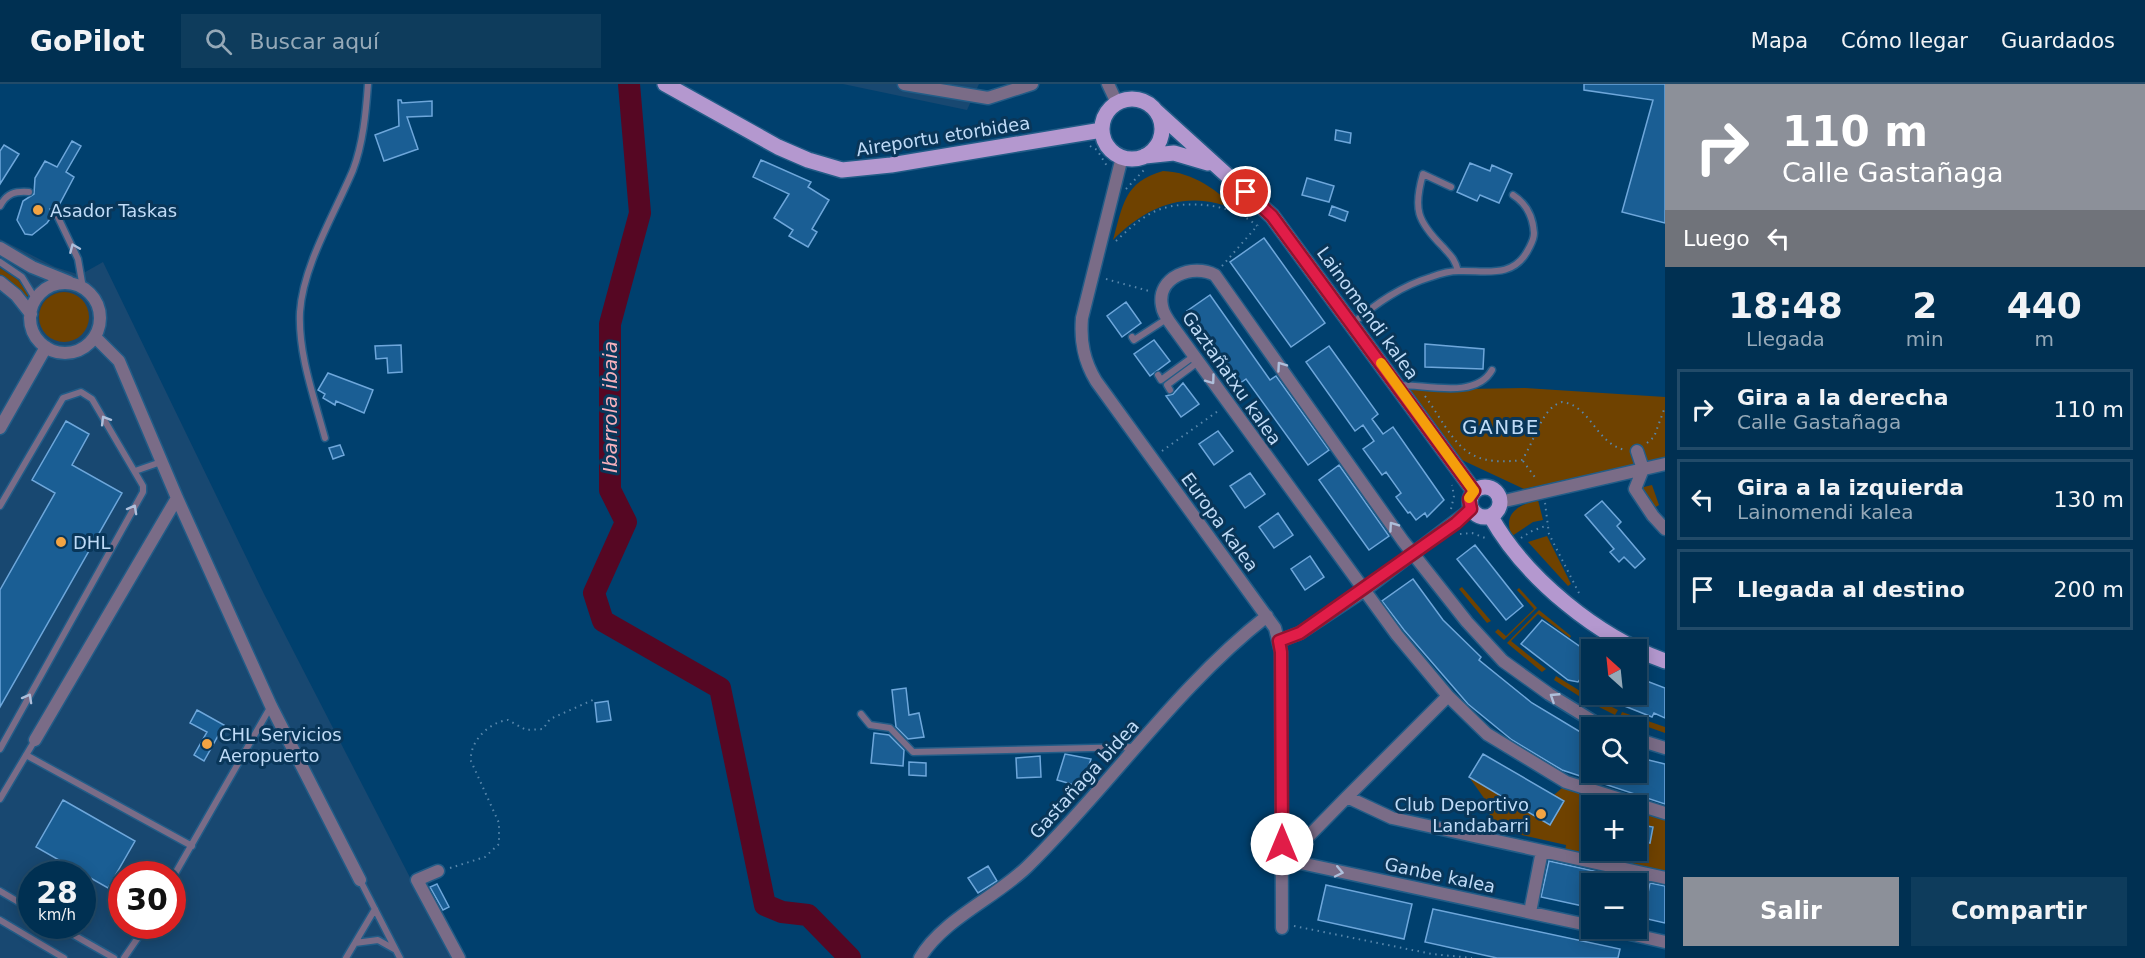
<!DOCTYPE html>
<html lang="es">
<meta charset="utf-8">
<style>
:root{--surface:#003052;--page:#0e3c5c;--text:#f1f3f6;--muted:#95a9b8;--line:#224b69;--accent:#8c9099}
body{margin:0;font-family:"DejaVu Sans",sans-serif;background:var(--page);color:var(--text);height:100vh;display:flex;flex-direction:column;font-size:22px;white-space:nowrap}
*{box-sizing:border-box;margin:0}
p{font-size:20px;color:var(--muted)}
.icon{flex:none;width:33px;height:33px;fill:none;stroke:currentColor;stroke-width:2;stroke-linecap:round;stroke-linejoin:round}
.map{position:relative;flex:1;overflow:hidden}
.sheet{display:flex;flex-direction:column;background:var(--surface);width:480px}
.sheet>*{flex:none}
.banner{background:#8c9099;color:#fff;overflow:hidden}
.needle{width:39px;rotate:333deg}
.controls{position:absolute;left:1581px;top:555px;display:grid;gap:12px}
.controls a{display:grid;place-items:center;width:66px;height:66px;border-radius:0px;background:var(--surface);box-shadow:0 3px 15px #0003,0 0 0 2px var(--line);font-size:30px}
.speed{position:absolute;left:18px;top:777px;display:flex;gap:12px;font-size:30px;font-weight:700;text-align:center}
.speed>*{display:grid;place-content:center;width:78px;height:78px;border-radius:50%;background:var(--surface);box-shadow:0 3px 15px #0003,0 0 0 2px var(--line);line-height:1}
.speed small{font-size:15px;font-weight:400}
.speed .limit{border:9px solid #d22;background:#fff;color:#111}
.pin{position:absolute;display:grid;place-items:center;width:51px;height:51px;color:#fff;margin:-26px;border:3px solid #fff;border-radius:50%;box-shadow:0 2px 6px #0007}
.me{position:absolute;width:66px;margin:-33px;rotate:0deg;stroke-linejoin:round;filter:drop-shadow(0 0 4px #0008)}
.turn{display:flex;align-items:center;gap:21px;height:126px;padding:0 18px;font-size:27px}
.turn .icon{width:78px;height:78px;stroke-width:2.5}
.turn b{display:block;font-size:42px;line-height:51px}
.then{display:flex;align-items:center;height:57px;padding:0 18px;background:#0003;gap:12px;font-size:22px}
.eta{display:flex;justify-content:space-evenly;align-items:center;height:102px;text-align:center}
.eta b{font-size:36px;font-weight:700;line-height:42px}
.action{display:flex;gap:12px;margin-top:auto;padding:12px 18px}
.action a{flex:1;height:69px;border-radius:0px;background:var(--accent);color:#fff;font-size:24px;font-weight:700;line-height:69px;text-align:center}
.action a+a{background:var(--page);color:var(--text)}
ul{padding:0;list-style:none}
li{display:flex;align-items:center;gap:18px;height:81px;margin:0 12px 9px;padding:0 6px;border:3px solid var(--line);border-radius:0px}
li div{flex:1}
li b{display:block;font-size:22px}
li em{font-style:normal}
header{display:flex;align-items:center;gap:36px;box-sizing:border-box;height:84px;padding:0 30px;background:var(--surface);border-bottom:2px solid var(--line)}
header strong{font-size:28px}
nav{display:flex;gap:33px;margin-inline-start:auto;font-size:21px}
.search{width:420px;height:54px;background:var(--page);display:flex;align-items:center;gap:15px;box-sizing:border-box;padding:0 21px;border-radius:0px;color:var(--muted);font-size:22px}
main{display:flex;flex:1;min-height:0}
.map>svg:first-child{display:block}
.built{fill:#184871;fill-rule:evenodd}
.green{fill:#6f4200}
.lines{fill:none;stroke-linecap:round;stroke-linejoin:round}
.river{stroke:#560723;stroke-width:22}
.building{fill:#1a5e94;stroke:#6ea7db;stroke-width:1.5}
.lane-casing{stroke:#225c87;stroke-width:9}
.street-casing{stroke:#225c87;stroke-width:15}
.primary-casing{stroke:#225c87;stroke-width:18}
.path{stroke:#5787ac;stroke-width:2;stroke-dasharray:1.5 4.5;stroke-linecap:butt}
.lane{stroke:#7a6c87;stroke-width:6}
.street{stroke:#7a6c87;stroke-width:12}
.primary{stroke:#b498cf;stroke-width:15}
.oneway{stroke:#aebfdb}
.route-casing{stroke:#92132f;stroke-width:15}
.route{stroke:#e11d48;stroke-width:10}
.slow{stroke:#f59e0b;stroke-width:10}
.poi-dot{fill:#f3a443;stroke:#093659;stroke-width:2}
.labels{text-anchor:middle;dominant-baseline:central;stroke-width:6;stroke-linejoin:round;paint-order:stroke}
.street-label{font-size:18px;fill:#bfdbf7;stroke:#093659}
.poi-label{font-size:18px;fill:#bfdbf7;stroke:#093659;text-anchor:start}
.water-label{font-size:20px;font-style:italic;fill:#f6b0bc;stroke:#093659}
.neighbourhood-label{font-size:20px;letter-spacing:1.5px;fill:#bfdbf7;stroke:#093659}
</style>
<header>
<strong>GoPilot</strong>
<div class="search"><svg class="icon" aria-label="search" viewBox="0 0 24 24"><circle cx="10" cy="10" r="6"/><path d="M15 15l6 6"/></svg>Buscar aquí</div>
<nav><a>Mapa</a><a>Cómo llegar</a><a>Guardados</a></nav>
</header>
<main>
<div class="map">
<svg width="1665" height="874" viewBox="0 0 1665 874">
<rect width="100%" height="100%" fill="#00406e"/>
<path class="built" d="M843,0h136l-12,26z
M0,155l55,28 25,8 23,-13 161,332 155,301 36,63h-455zM32,790h50v52h-50zM122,790h50v52h-50z"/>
<path class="green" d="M1163,87c31,1 55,20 77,41 -49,-24 -91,-8 -127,28 10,-35 11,-58 50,-69z
M0,184l18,12 11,15 -5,4 -24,-24z
M39 233a25 25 0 1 1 50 0a25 25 0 1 1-50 0Z
M1525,304l140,9v61l-141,31 -62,-29 -10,-9 -44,-61z
M1652,401l7,20 -5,3 -14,-20z
M1538,416l5,20 -10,2 -21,14c-10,-23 7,-31 26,-36z
M1547,452l24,48 -3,2 -40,-44z
M1462,503l29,34 -4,2 -28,-34z
M1519,504l18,20 -33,32 -9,-8 3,-3 8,7 28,-27 -17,-19z
M1539,526l32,26 -1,2 -32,-24 -27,27 35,28 -4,3 -35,-29z
M1556,592l29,18 -3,4 -28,-18z
M1590,612l28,14 -3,5 -28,-14z
M1622,628l43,15v6l-45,-16z
M1483,670l71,41 8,-7 55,17 -25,1v44h44l1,-38 28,8v52l-100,-21 1,-6 -79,-18 4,-19 -22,-31z"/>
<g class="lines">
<path class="river" d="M629,0l11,129 -30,111v166l16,32 -32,71 9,28 117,67 45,217 17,7 26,3 42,43"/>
</g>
<path class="building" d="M1584,0h81v139l-43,-11 31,-112 -69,-10z
M398,16h3l1,3 30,-2v15l-25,1 11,32 -34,12 -9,-26 24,-9z
M1336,46l15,3 -1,10 -15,-3z
M72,57l9,5 -15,26 8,5 -16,30 -8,2 2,7 -5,7 -15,12 -7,-1 -8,-14 6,-19 11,-7 1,-16 10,-17 12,6z
M4,61l15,9 -19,30v-33z
M761,76l50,22 -3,5 21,13 -17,29 5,3 -9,15 -19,-11 4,-6 -19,-12 15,-24 -36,-17z
M1470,79l20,8 2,-6 20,9 -13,29 -19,-8 -3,6 -20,-9z
M1307,94l27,8 -5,16 -27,-7z
M1332,122l16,6 -3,9 -16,-6z
M1264,154l61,85 -34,24 -61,-85z
M1210,211l60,85 6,-4 53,74 -21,15 -62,-86 -7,5 -52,-73z
M1126,218l15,21 -19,14 -15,-21z
M1154,256l16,21 -20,15 -16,-22z
M1425,260l59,5 -1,20 -58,-2z
M401,261l1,27 -14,1 -1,-15 -11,1 -1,-13z
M1329,262l49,68 -6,5 11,15 10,-7 51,73 -17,17 -2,-4 -9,7 -6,-8 -2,1 -12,-16 5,-4 -15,-21 -4,3 -19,-26 11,-8 -11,-16 -8,6 -49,-69z
M328,289l45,17 -9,23 -28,-12 -1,4 -12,-7 2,-4 -7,-4z
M1183,299l16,21 -18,13 -15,-21 7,-2z
M66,337l23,13 -17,31 50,28 -122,214v-117l55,-97 -23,-13z
M1218,347l15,20 -19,14 -15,-21z
M340,361l4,10 -11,4 -4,-11z
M1339,381l50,71 -20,14 -50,-70z
M1250,389l15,21 -20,14 -15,-22z
M1602,417l19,21 -4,4 28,33 -10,9 -11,-11 -5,5 -9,-10 4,-3 -29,-34z
M1278,429l15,22 -19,13 -15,-21z
M1475,461l48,61 -17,14 -49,-61z
M1310,472l14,21 -19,13 -14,-21z
M1413,495l30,41 38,37 -2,3 53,43 60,36v33h44v-15l29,7v40l-103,-34 -50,-30 -44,-36 -64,-74 -22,-29z
M1542,536l50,35v9l-14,18 -10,-2 -47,-36z
M1636,593l29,11v30l-11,-5 -2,4 -55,-22 39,-1z
M906,604l3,27 10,-2 5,24 -16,2 -12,-12 -4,-37z
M608,617l3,19 -14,2 -2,-19z
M197,626l27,15 -20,36 -10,-6 13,-23 -17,-9z
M874,649l15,2 15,15 -1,16 -32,-3z
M1065,670l26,5 -9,28 -25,-7z
M1483,670l81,47 -14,24 -81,-48z
M1040,672l1,21 -24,1 -1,-20z
M909,678l17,1v13l-17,-1z
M63,716l72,41 -27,47 -72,-41z
M1636,740l17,3 -3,16 -14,-3z
M1549,777l85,19 -1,4h-41v24l-51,-11z
M988,782l9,15 -19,12 -10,-15z
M1650,799l15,3v37l-22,-5z
M437,800l12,23 -6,3 -13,-23z
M1326,801l86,19 -8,35 -86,-19z
M1433,825l187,40 -2,9h-121l-72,-16z"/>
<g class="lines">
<g class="lane-casing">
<path id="lane" d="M1451,103l-28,-13c-10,35 -6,47 20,73 8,9 12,12 15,24
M0,122c7,-13 15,-15 29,-14
M55,127l23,48 5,29
M0,178l22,15 14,23
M1353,239c24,-20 48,-37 78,-46 8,-3 19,-6 28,-6 26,-1 54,8 69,-21 3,-6 6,-10 6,-17 -1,-17 -7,-29 -21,-38
M1132,253l2,3 34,-22
M1158,291l3,5 33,-24
M1400,301c28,0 76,14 92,-15
M1170,306l-3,-5 31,-23
M325,354c-11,-41 -27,-84 -25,-126 3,-47 35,-99 53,-142 10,-26 13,-58 15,-86
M135,387l26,-9
M0,422l63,-108 18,-6 11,7 51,87v6l-143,257
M861,630l9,11 20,3 23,24 222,-5
M26,671l166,91
M0,715l35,-59
M172,795l99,-173
M360,796l40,78
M0,807l32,19
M0,836l64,38
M58,842l56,32
M355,859l23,-3 16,9
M124,874l22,-32
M346,874l29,-49"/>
</g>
<g class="street-casing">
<path id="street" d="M904,0l84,14 44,-14
M1108,0l9,19
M1122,73l-40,161c-2,24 2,43 14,63l179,247 6,24 1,276
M0,164l32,19 37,15
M0,198l16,13 15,19
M30 234a35 35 0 1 1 70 0a35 35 0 1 1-70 0Z
M95,253l24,24 58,137 94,208 89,174
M0,344l46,-81
M1637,367l6,18 -8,20 18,27 12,13
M1500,418l165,-38
M1279,557l21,-8 65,-43 106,-81
M1604,644l-55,-34 -46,-33 -36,-39 -64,-81 -188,-266c-22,-12 -59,2 -53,31 1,9 9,18 14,25l221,304 51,61 39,38 79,48 99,31
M1636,655l29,9
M35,656l142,-242
M1347,713l101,-101
M1300,761l47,-48 45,21 273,60
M1282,775l310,67
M438,787l-21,9 42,78
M1636,822l8,-32
M1530,828l12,-61
M1604,844l61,14
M920,874c22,-38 75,-60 107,-91 82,-80 149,-180 240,-251"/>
</g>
<g class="primary-casing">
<path id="primary" d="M665,0l113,63 30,13 34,10 49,-5 211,-35
M1102 45a30 30 0 1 1 60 0a30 30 0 1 1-60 0Z
M1156,27l116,105 202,275
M1145,72l29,-3 34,10
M1470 418a15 15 0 1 1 30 0a15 15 0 1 1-30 0Z
M1491,433c35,62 107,120 174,144"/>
</g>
<path class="path" d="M1090,62l7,4 10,16
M1126,105l18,-19
M1116,157c13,-12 25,-24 42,-31 29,-11 76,-6 99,16
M1222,182l36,-41
M1106,195l43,12
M1425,312c31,44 36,72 97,64 13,-19 19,-52 40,-58 29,3 34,43 64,48
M1647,359l7,-6 11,-30
M1162,367l56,-40
M1523,377l14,19
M1545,419l4,31 32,63
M1451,425l3,-13 -2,-11
M1460,450l12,-1 16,6
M1521,454l11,-7 16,-6
M450,784l35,-11 14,-13v-21l-28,-62c-2,-19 18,-39 37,-41l18,10 17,-1 7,-10 45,-20
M1294,842l138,28 40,4"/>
<use href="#lane" class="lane"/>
<use href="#street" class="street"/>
<use href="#primary" class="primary"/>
</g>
<defs><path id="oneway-chevron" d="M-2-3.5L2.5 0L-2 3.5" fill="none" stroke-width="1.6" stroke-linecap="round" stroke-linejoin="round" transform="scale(1.5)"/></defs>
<g class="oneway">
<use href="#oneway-chevron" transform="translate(74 164) rotate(-113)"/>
<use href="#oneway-chevron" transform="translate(1281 282) rotate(-125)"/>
<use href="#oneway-chevron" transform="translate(1211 296) rotate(54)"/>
<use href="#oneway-chevron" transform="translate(105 336) rotate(-121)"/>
<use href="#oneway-chevron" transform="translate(133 425) rotate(-61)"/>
<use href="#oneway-chevron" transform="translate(1393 442) rotate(-125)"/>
<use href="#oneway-chevron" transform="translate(1554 613) rotate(-147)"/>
<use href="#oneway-chevron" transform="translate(28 614) rotate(-61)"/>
<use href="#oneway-chevron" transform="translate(1339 788) rotate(12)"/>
</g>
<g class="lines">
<g class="route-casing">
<path id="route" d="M1246,108l26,24 202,275 -5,8 2,10 -15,14 -156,110 -21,8 2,11 1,192"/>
</g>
<use href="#route" class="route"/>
<path class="slow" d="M1381,279l93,128 -5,7"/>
</g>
<g class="poi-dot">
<circle cx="38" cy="126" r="6"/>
<circle cx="61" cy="458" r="6"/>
<circle cx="207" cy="660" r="6"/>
<circle cx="1541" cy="730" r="6"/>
</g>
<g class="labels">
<g class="street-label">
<text transform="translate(943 52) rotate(-9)">Aireportu etorbidea</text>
<text transform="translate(1368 229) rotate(54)">Lainomendi kalea</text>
<text transform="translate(1232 294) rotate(55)">Gaztañatxu kalea</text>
<text transform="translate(1220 438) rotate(54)">Europa kalea</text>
<text transform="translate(1084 695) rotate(-48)">Gastañaga bidea</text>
<text transform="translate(1440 791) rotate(12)">Ganbe kalea</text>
</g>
<g class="poi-label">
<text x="50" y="126">Asador Taskas</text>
<text x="73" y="458">DHL</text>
<text x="219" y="650">CHL Servicios<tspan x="219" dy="21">Aeropuerto</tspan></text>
<text x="1529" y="720" text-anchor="end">Club Deportivo<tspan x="1529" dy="21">Landabarri</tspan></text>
</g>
<g class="water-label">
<text transform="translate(610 323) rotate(-90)">Ibarrola ibaia</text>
</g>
<g class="neighbourhood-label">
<text x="1501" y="343">GANBE</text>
</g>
</g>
</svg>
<div class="controls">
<a><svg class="needle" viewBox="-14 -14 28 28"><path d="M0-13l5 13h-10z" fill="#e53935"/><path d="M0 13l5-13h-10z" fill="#95a9b8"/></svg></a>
<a><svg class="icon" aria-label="search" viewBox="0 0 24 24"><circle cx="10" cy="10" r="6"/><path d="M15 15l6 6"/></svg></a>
<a>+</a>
<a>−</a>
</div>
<div class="speed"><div>28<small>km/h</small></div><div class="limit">30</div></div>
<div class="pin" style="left:1246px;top:108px;background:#d93025"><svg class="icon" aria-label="arrive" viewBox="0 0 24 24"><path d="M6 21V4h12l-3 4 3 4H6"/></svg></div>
<svg class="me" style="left:1282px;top:760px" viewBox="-20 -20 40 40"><circle r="19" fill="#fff"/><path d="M0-13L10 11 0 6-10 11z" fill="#e11d48"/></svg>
</div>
<section class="sheet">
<div class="banner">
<div class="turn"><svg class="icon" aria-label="right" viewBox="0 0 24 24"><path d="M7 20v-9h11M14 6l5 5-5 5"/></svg><div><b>110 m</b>Calle Gastañaga</div></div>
<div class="then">Luego<svg class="icon" aria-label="left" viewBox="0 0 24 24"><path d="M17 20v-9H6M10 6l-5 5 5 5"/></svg></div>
</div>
<div class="eta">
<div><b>18:48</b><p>Llegada</p></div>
<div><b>2</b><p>min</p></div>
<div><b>440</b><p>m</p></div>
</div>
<ul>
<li><svg class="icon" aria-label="right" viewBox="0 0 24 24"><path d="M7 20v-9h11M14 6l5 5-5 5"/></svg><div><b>Gira a la derecha</b><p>Calle Gastañaga</p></div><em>110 m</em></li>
<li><svg class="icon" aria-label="left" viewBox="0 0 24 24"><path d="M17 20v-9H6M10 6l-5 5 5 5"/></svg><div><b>Gira a la izquierda</b><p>Lainomendi kalea</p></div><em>130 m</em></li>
<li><svg class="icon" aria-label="arrive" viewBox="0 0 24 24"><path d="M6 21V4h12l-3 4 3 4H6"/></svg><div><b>Llegada al destino</b></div><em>200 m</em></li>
</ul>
<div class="action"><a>Salir</a><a>Compartir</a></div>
</section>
</main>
